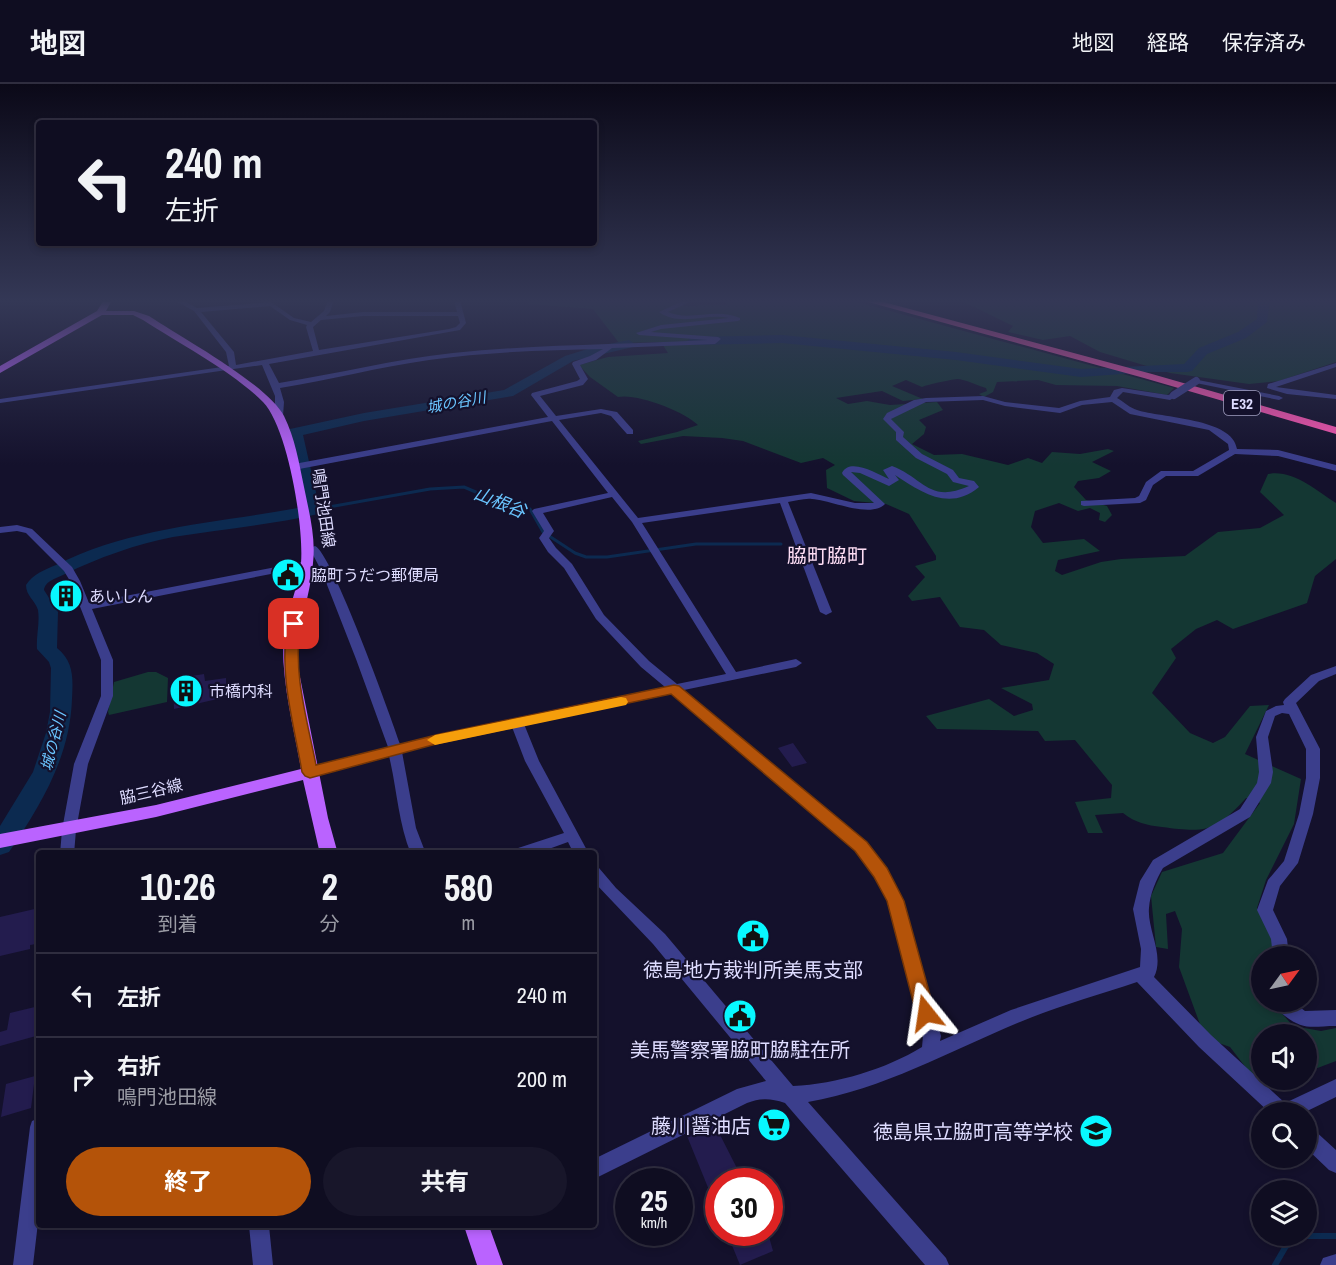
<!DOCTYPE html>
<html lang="ja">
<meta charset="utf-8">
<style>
:root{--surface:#0f0d21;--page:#18162a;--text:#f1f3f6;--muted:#9b9ca5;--line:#2f2d3f;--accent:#b45309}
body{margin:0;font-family:"Archivo Narrow","Noto Sans JP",sans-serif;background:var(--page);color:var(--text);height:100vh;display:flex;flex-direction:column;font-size:22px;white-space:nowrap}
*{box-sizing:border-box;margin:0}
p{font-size:20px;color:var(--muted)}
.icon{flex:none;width:33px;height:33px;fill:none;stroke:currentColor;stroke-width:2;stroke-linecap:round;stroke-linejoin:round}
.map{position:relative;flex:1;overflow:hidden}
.details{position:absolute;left:36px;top:766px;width:561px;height:378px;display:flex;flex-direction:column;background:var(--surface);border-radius:6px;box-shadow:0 3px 9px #0003,0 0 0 2px var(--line)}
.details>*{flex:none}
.top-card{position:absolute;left:36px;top:36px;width:561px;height:126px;border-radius:6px;box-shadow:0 3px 9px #0003,0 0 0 2px var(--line);background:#0f0d21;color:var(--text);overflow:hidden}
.needle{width:39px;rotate:57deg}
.tools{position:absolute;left:1251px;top:862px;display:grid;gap:12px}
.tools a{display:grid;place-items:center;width:66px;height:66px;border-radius:50%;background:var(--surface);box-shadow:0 3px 9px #0003,0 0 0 2px var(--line);font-size:30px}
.speed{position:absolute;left:615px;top:1084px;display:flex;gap:12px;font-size:30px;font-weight:700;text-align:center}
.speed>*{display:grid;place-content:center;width:78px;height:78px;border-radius:50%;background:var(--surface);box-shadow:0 3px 9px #0003,0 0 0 2px var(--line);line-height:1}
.speed small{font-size:15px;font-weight:400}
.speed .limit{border:9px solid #d22;background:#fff;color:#111}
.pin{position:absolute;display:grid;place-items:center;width:51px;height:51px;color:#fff;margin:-26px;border-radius:12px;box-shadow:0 3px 9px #0006}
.me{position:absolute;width:66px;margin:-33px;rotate:345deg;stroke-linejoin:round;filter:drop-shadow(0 0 4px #0008)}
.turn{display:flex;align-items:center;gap:21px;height:126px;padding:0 30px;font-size:27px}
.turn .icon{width:78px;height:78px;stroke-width:2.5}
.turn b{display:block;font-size:42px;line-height:51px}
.eta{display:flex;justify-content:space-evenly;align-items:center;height:102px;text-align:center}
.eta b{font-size:36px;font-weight:700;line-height:42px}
.primary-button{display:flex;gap:12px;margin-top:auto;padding:12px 30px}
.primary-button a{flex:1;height:69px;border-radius:36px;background:var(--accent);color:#fff;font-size:24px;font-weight:700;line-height:69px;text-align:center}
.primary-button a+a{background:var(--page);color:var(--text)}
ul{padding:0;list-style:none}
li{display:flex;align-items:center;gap:18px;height:84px;padding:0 30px;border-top:2px solid var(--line)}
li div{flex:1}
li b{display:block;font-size:22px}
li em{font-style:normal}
header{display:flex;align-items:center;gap:36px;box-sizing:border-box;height:84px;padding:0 30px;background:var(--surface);border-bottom:2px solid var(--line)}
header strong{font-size:28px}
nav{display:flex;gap:33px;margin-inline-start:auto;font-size:21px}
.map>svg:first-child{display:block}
.green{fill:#143733}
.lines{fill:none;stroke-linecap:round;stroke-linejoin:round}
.stream-far1{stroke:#0c2a50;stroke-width:3}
.stream{stroke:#0c2a50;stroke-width:6}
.river{fill:#0c2a50;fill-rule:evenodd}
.building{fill:#231c4e}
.minor{fill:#3b3e8c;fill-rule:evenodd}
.major{fill:#ba63ff;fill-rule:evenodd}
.highway{fill:#ff57b4;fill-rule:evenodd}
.minor-bridge{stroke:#3b3e8c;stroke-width:8}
.route{fill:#b45309;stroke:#753606;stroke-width:1.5}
.slow{fill:#f59e0b}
.labels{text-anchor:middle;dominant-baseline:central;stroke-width:4.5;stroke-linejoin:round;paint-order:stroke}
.far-water-label{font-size:15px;font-style:italic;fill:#6ac5ff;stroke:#14112c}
.shield{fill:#14112c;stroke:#a19fc0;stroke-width:1.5}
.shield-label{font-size:15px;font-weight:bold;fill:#dedcff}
.street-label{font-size:16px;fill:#dedcff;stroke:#14112c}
.poi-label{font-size:16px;fill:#dedcff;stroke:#14112c;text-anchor:start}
.water-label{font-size:18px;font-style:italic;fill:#6ac5ff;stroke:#14112c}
.quarter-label{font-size:20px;fill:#ffdef5;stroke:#14112c}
.near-poi-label{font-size:20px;fill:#dedcff;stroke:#14112c}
</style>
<header>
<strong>地図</strong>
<nav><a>地図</a><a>経路</a><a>保存済み</a></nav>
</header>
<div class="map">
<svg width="1336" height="1181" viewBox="0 0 1336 1181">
<rect width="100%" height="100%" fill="#14112c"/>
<path class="green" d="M530,216h154v6l44,-2 -7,-4h129l324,88 -7,7 -50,-9 -61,-1 -18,-5 -41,2 -4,10 -9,5 -5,-3 8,-3 -1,-3c-8,-2 -21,-9 -29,-9 -7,1 -28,5 -35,8l-16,-7 -14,6 31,13 -20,2 -21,-10 -46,7 12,6 19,-3 23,4 47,-3 6,8 -24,10 7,7 -2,7 -12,10 22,11 28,-1 46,11 20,-7 14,5 10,-11 28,2 28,-5 6,2 -22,11 19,9 -12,7 -21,3 -4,6 12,13 21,6 5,9 -7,7 -6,-2 1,-7 -10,-5 -12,3 -19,-8 -24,8 -4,16 12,16 41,-4 16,12 -42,9 -3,11 7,4 39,-13 20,-3 64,-3 33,-24 42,-4 24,-13 -24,-23 8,-18c24,-5 48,16 68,29v56l-21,17 -8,27 -74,26 -16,-9 -21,9 -25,20 5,9 -24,35 38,40 23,10 12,-6 25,-31 19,-1 -24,49 56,25 -7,45 -28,56 -9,28c7,14 20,33 17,49h-12v45h10l21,24 28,5 15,-3v33l-29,11 -1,-37h-44l-1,43h-7l-24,-31 -14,-5 -15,-15 -22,-60 3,-38 -7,-18 -9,3 2,35 -12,-2 -5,-51 11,-24 61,-19 37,-50 -14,-5c-31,34 -39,35 -84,29 -16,-2 -26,-4 -39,-14l-28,2 8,18h-15l-13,-31 36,-4 1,-13 -37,-45 -30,1 -7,-10 -101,-2 -11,-13 63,-17 25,17 19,-6 -1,-6 -31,-16 48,-8 5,-16 -17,-11 -36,-8 -17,-15 -24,-3 -20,-30 -28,4 -4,-5 17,-19 -10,-11 21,-6v-4l-27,-42 -23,-10 -32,-3 -27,-13 -1,-18 9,-5 -12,-7 -22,5 -58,-22 -21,-3 -39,-2 -42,8 -3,-3 39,-9 21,-7c-14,-14 -62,-32 -80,-28l-28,-20 -11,-12 29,-8 60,-4 -7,-11 -42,1 -26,-34 -65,-5z
M933,216h403v62l-57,19 -30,3 -79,-11 -70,-21 -30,-16 -27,4 -35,-8 5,-6 -49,-24z
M148,588h8l12,6 -1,24 -58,13 -1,-3 6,-30z"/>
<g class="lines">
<path class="stream-far1" d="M312,426l118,-21 34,-2 35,15 31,7 13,23 32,21 11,4h21l89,-13h85"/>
<path class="stream" d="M1306,1152h30
M1275,1181l11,-19 19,-10"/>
<path class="river" d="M1258,216h12l-3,22 -21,16 -39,16 -15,17 -5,1h-38l-68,5 -125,-17 -174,-17 -89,2 -6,-4 6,-4 89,-2 174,17 125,17 103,-5 15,-16 39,-16 19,-13z
M629,256l6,4 -2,3 -60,14 -60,35 -149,25 -61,14 17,75 -2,4c-48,11 -97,15 -145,23 -37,7 -75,21 -108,37 -8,4 -20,7 -21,16l14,22 -1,36c17,14 16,30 15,51 -2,58 -31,106 -63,153l-9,3v-29l33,-54 13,-39 4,-21 1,-44 -2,-6 -12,-13c-1,-13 3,-26 1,-39 -3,-10 -12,-14 -12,-25 7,-11 18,-15 30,-20 77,-39 164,-42 247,-58l-15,-75 2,-3 74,-16 140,-23 61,-34 29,-9z"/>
</g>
<path class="building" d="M204,590l1,7 21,-3v19l-52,12 -1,-30z
M793,659l14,20 -15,4 -14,-19z
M39,824l-3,36 -6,1v4l-30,7v-39z
M39,922l-3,30 -36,10v-14l7,-2 3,-17z
M35,992l-4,32 -30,9 5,-33z
M715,1041l29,57h-26v30l-31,-76z
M727,1149h41l5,18 -33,14z"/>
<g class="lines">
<path class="minor" d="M174,216h8l15,8 74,-6 23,16 17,4 13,-11 4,-11h6l-4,12 -4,4 37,-4h94l-3,-12h6l6,23 -6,7 -191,34 10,19c58,-9 115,-24 174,-30 85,-9 170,-8 255,-13l-69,-5 -3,-2 25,-8 68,-7c-23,-5 -49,9 -70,-6l26,-12h9l-26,12c22,10 47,-5 72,6v2l-2,1 -77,8 -10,3 67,5 3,2 -6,5 -103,4 -16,12 -16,5 8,14 -5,6 -43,11 16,20 45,-7 16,3 16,18v4h-6l-16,-18 -10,-3 -42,7 79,98 173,-25 44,10h19l-31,-28 -1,-2c8,-16 35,1 47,6l-6,-9 9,-4c32,12 37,38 77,20l-16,-4 -6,-8 -31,-16 -20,-18v-8l-13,-13 4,-6 27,-13 12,-2 57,-2 22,6 54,6 21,-7 30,-4 4,-7 8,-2 46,7 6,-2 4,2 -8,5 -47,-8 -6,6c7,4 13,10 20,12 24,8 96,8 100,39l41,1 58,15v6l-58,-15 -43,-2 -37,22h-32l-13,9 -7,15 -6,3 -56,3 -3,-1v-4l54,-3 4,-2 7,-14 15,-11h32l36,-21 -1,-6 -19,-14 -79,-16 -18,-12 -30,3 -22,8 -55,-7 -22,-6 -57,2 -35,17 13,13 -1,5 19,17 31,16 6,8 15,3 5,6c-30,25 -58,5 -84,-12l4,5 -10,6 -29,-13 -9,-1 34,32c-15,15 -54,-4 -73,-5 -7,-1 -16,2 -24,3l44,110 -6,3 -6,-3 -40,-109 -138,20 94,149 60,-13 6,4 -6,4 -112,23 182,153 20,26 18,32 37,135 -1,5 71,-31 129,-43 1,-18 -8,-40 7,-28 13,-21 87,-51 17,-26 2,-11 -3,-35 10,-26 10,-5 8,-1 -1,-3 2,-3 26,-24 25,-9v8l-17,7 -23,22 24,46v29l-7,36 -15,49 -18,23 -7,24 14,29 2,18h-16l-2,-18 -14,-29 11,-30 16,-19 15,-47 7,-36v-29l-17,-35 -7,-1 -7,3 -7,21 5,35 -2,11 -21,34 -87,51c-7,12 -13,26 -14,40 -2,22 16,47 5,69l57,58 74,68 51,-24v18l-33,16h-33l-71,-66 -62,-65c-39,13 -79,24 -117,40 -70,29 -136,67 -212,80l138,156 3,7h-24l-140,-162c-15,-5 -24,-5 -38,0l-153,76v-20l143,-70 29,-8 -113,-137 -59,-62v-16l5,2 17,20 49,46 128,152c44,-2 93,-17 129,-39l1,-11 -35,-135 -12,-24 -20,-26 -184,-158 -148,31 15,37 50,93h-15l-6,-12 -33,12h-25l2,-4 52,-17 -39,-72 -13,-34 -110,25 14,76 10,26h-15c-13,-32 -14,-65 -22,-98l-79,21 -5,-2 -2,-3 2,-3 83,-22 -32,-88 -34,-87 -10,-19 -5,1 -5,-3 13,-5c17,7 76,171 85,198l40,-10 225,-47 -24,-20 -45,-48 -32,-51 -16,-16 -9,-14 5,-7 -12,-20 2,-2 74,-16 -56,-72 -258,49 -4,-3 4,-3 254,-47 -17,-22 1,-2 45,-12 3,-2 -8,-15 1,-2 17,-6 13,-7c-58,1 -116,3 -174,11 -50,7 -99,20 -149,28l4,14 -1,14 -4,2 -4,-2v-20l-13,-31 -262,38v-4l229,-33 -3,-14 -32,-41zM270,222l20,14 17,5 -1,2 7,24 -77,14 -2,-13 -33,-40zM363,232h95l2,7 -4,4 -7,2 -130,21 -6,-23 8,-7zM612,413l20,25 94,152 -49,10 -28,-23 -45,-46 -32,-51 -16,-16 -7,-10 5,-7 -11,-18z
M1336,279v4l-60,20 60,8v4l-49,-5 -20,-6 1,-4z
M1193,295l86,17 4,2 -4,2 -83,-17h-3z
M17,441l15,4 40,38 8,14 9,22 218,-42 5,3 -5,3 -215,42 21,51v36l-25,68 -12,66 -2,24h-14l2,-24 12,-66 27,-68v-36l-31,-79 -6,-10 -38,-38 -9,-2 -17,2v-6z
M1272,918h21l12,9 31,-1v16c-23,0 -32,5 -51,-10 -6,-5 -10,-8 -13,-14z
M39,1034v96l-6,51h-20l17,-138 2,-6z
M1306,1042l7,3 23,21v23l-7,-3 -23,-22z
M249,1142h20l4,39h-20z
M1336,1170v11h-16l3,-7z"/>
<path class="major" d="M104,216h8l-6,11h28l15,5c33,22 118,68 135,100 11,22 15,47 20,71 5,25 12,50 9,76 -3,37 -17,65 -15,104l30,151 10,36h-18l-17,-74 -147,37 -156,31v-14l156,-29 145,-36c-7,-40 -18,-81 -18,-122 0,-28 15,-56 18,-84 3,-36 -13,-135 -38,-161 -31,-31 -83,-58 -120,-82l-10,-5h-31l-102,58v-7l97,-55z
M464,1142h25l14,39h-26z"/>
<path class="highway" d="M861,216h15l276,74 184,53v7l-192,-56z"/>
<path class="minor-bridge" d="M1174,311l22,-14"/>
</g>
<linearGradient id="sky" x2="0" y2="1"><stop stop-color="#0b0918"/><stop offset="0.57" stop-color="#343856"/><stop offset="1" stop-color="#343856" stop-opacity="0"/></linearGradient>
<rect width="1336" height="381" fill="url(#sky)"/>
<path class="route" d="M294,536l7,4c-9,47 6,95 15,141l124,-31 234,-49 5,1 188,156 20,26 17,33 31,112 -2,6 -7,3 -7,-3 -3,-6 -29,-112 -13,-24 -19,-26 -184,-157 -231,49 -130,35 -5,-2 -3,-4c-8,-48 -24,-99 -14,-148z"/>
<path class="slow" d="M621,613l5,1 2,4 -2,3 -191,40 -8,-5 8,-5z"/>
<defs>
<g id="civic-disc" transform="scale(1.725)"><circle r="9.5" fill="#08f8ff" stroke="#14112c"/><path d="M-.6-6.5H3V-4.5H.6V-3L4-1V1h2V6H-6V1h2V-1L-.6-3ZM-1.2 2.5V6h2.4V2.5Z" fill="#111"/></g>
<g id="building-disc" transform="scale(1.725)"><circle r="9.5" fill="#08f8ff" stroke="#14112c"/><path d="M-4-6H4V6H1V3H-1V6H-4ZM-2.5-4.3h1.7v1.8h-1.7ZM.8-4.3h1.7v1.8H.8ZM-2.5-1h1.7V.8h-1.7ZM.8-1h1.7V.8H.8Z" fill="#111"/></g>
<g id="supermarket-disc" transform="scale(1.725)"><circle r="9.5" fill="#08f8ff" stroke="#14112c"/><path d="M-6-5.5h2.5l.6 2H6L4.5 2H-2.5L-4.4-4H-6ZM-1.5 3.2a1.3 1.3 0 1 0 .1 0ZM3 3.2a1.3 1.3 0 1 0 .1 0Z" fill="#111"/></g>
<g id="school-disc" transform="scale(1.725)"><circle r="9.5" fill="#08f8ff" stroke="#14112c"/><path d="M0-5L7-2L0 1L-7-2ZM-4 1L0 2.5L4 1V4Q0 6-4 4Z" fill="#111"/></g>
</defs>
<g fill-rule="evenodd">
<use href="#civic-disc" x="288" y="491"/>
<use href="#building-disc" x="66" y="512"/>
<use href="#building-disc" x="186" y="607"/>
<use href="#civic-disc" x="753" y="852"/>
<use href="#civic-disc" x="740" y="932"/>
<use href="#supermarket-disc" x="774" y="1041"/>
<use href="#school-disc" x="1096" y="1047"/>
</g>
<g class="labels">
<g class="far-water-label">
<text transform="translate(456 318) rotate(-10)">城の谷川</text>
<text transform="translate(53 657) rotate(-76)">城の谷川</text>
</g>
<rect class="shield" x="1224" y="307" width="36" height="24" rx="4.5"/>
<g class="shield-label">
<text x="1242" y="319">E32</text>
</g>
<g class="street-label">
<text transform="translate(324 424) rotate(82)">鳴門池田線</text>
<text transform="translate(151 707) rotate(-13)">脇三谷線</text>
</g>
<g class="poi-label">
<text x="311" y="491">脇町うだつ郵便局</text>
<text x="89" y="512">あいしん</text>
<text x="209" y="607">市橋内科</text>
</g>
<g class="water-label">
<text transform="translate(500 418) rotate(22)">山根谷</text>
</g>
<g class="quarter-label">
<text x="827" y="471">脇町脇町</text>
</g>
<g class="near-poi-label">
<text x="753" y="885">徳島地方裁判所美馬支部</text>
<text x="740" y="965">美馬警察署脇町脇駐在所</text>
<text x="751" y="1041" text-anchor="end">藤川醤油店</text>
<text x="1073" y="1047" text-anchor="end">徳島県立脇町高等学校</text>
</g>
</g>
</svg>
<div class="tools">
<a><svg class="needle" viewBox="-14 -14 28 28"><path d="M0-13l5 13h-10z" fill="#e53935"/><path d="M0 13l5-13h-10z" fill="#9b9ca5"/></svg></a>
<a><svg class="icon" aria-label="sound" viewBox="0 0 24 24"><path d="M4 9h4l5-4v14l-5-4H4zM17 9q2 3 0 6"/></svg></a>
<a><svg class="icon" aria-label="search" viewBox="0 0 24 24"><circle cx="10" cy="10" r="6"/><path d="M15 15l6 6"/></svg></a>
<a><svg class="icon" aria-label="layers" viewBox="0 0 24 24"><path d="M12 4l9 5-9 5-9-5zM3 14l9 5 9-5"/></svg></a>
</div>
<div class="speed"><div>25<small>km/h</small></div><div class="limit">30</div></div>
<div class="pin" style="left:294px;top:540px;background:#d93025"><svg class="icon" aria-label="arrive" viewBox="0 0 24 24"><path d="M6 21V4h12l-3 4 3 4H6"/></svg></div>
<svg class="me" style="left:926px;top:929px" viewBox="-20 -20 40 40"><path d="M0-17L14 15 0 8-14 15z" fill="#b45309" stroke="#fff" stroke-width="4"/></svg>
<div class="top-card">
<div class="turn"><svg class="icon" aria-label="left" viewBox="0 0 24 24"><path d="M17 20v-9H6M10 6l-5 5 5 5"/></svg><div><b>240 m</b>左折</div></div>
</div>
<section class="details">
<div class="eta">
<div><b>10:26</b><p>到着</p></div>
<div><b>2</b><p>分</p></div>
<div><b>580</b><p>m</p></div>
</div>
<ul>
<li><svg class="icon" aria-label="left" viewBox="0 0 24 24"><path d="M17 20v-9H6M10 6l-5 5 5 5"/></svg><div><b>左折</b></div><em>240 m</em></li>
<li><svg class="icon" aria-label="right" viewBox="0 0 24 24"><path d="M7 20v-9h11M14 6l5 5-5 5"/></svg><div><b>右折</b><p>鳴門池田線</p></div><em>200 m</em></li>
</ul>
<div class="primary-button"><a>終了</a><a>共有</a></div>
</section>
</div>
